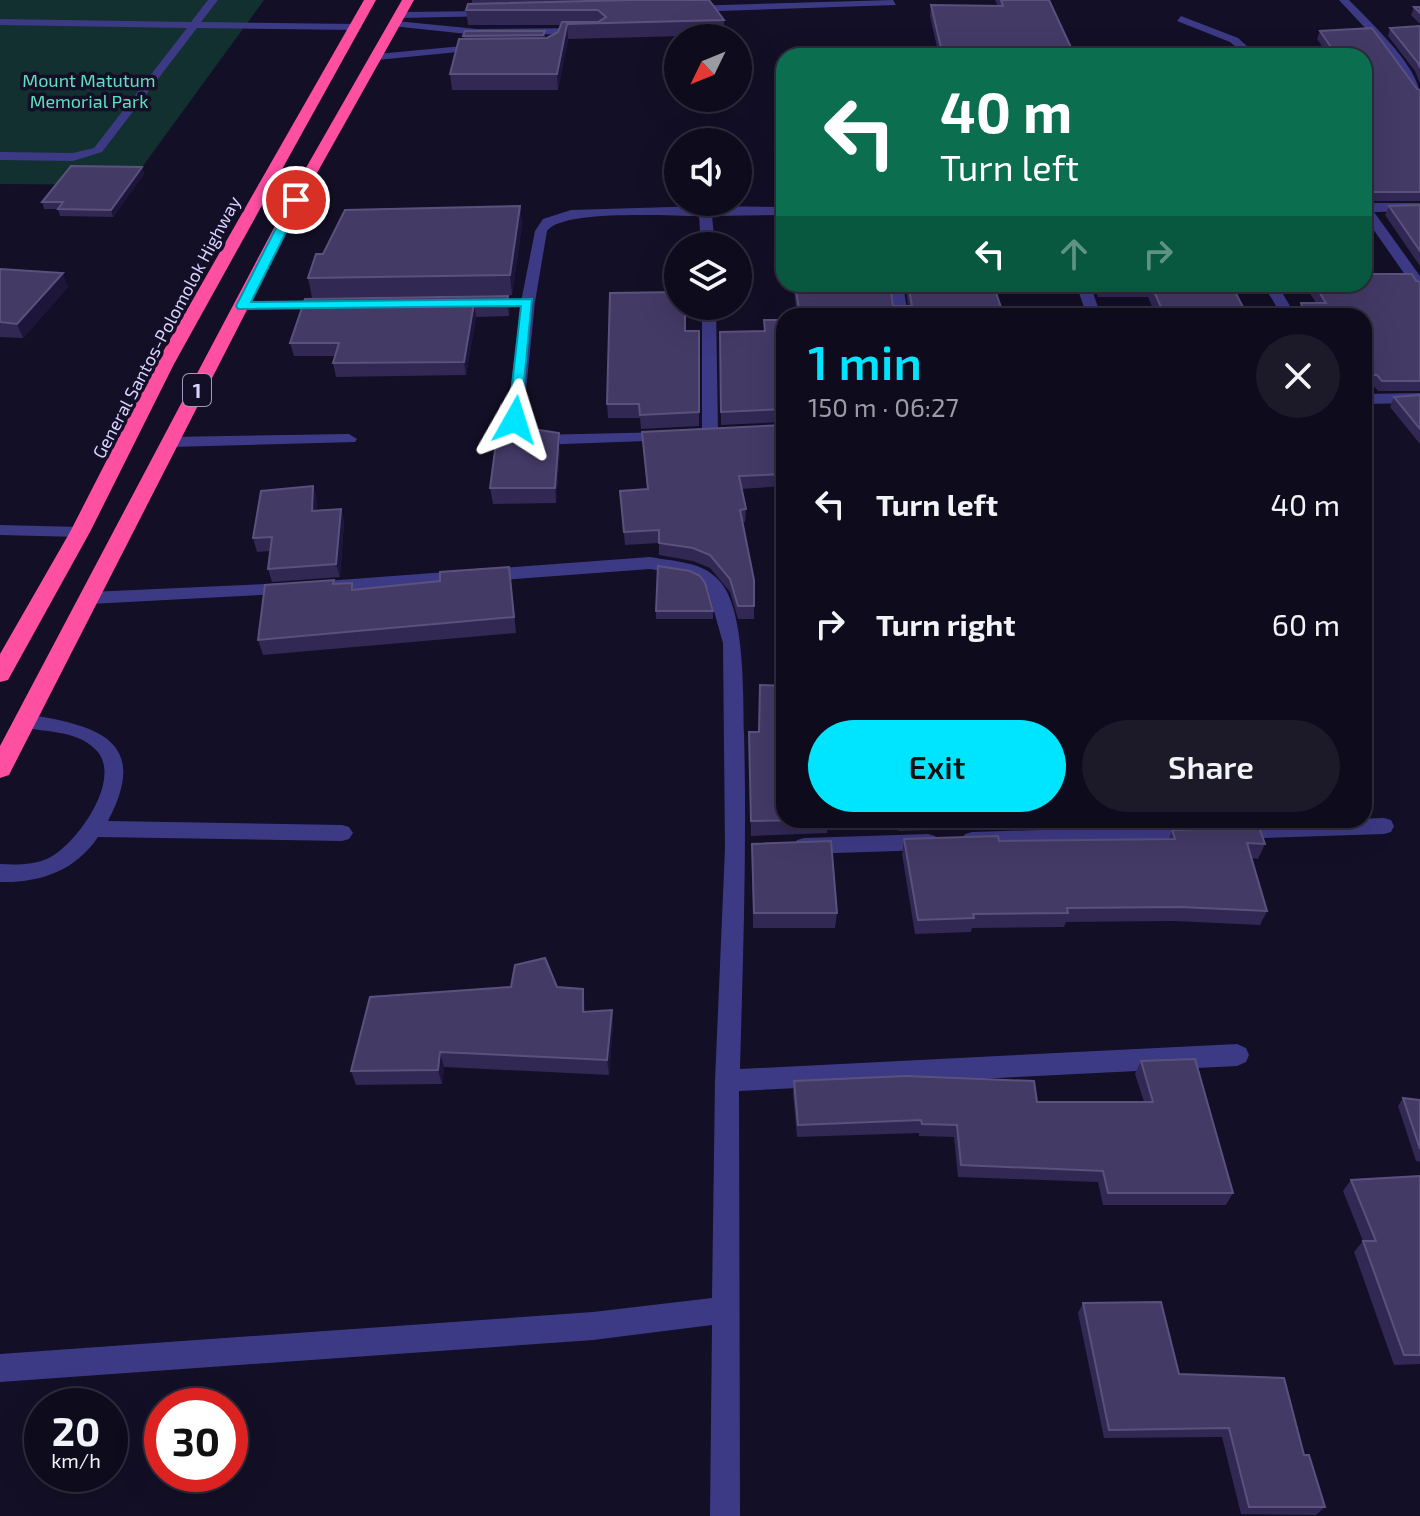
<!DOCTYPE html>
<meta charset="utf-8">
<style>
:root{--surface:#0e0b1c;--page:#1c1929;--text:#f1f3f6;--muted:#9b9ba3;--line:#2e2b3b;--accent:#00e5ff}
body{margin:0;font-family:"Exo 2",sans-serif;background:var(--page);color:var(--text);height:100vh;display:flex;flex-direction:column;font-size:30px;white-space:nowrap}
*{box-sizing:border-box;margin:0}
p{font-size:26px;color:var(--muted)}
.icon{flex:none;width:44px;height:44px;fill:none;stroke:currentColor;stroke-width:2;stroke-linecap:round;stroke-linejoin:round}
.map{position:relative;flex:1;overflow:hidden}
.panel{position:absolute;left:776px;top:308px;width:596px;height:520px;display:flex;flex-direction:column;background:var(--surface);border-radius:24px;box-shadow:0 8px 32px #0002,0 0 0 2px var(--line)}
.panel>*{flex:none}
.banner{position:absolute;left:776px;top:48px;width:596px;height:244px;border-radius:24px;box-shadow:0 8px 32px #0002,0 0 0 2px var(--line);background:#0b6e4f;color:#fff;overflow:hidden}
.needle{width:52px;rotate:227deg}
.tools{position:absolute;left:664px;top:24px;display:grid;gap:16px}
.tools a{display:grid;place-items:center;width:88px;height:88px;border-radius:50%;background:var(--surface);box-shadow:0 8px 32px #0002,0 0 0 2px var(--line);font-size:40px}
.speed{position:absolute;left:24px;top:1388px;display:flex;gap:16px;font-size:40px;font-weight:700;text-align:center}
.speed>*{display:grid;place-content:center;width:104px;height:104px;border-radius:50%;background:var(--surface);box-shadow:0 8px 32px #0002,0 0 0 2px var(--line);line-height:1}
.speed small{font-size:20px;font-weight:400}
.speed .limit{border:12px solid #d22;background:#fff;color:#111}
.pin{position:absolute;display:grid;place-items:center;width:68px;height:68px;color:#fff;margin:-34px;border:4px solid #fff;border-radius:50%;box-shadow:0 2px 8px #0007}
.me{position:absolute;width:88px;margin:-44px;rotate:6deg;stroke-linejoin:round;filter:drop-shadow(0 0 6px #0008)}
.turn{display:flex;align-items:center;gap:28px;height:168px;padding:0 32px;font-size:36px}
.turn .icon{width:104px;height:104px;stroke-width:2.5}
.turn b{display:block;font-size:56px;line-height:68px}
.lanes{display:flex;align-items:center;height:76px;padding:0 32px;background:#0003;justify-content:center;gap:40px;direction:ltr}
.lanes .off{opacity:.35}
.round{display:grid;place-items:center;flex:none;width:84px;height:84px;border-radius:42px;background:var(--page)}
.overview{display:flex;align-items:center;justify-content:space-between;height:136px;padding:0 32px}
h1{font-size:48px;font-weight:600;line-height:60px;color:var(--accent)}
.cta{display:flex;gap:16px;margin-top:auto;padding:16px 32px}
.cta a{flex:1;height:92px;border-radius:48px;background:var(--accent);color:#111;font-size:32px;font-weight:600;line-height:92px;text-align:center}
.cta a+a{background:var(--page);color:var(--text)}
ul{padding:0;list-style:none}
li{display:flex;align-items:center;gap:24px;height:120px;padding:0 32px}
li div{flex:1}
li b{display:block;font-size:30px}
li em{font-style:normal}
.map>svg:first-child{display:block}
.green{fill:#12302f}
.lines{fill:none;stroke-linecap:round;stroke-linejoin:round}
.lane{fill:#3d3a85;fill-rule:evenodd}
.street{fill:#3d3a85;fill-rule:evenodd}
.highway{fill:#ff4fa3;fill-rule:evenodd}
.wall{fill:#312854}
.shaded-wall{fill:#1d163a}
.building{fill:#433a66;stroke:#5a527e;stroke-width:2}
.route{fill:#00e5ff;stroke:#0095a6;stroke-width:2}
.labels{text-anchor:middle;dominant-baseline:central;stroke-width:7;stroke-linejoin:round;paint-order:stroke}
.far-park-label{font-size:18px;fill:#5fe0c0;stroke:#130f26}
.far-street-label{font-size:18px;fill:#d9d4ff;stroke:#130f26}
.shield{fill:#130f26;stroke:#9e99be;stroke-width:2}
.shield-label{font-size:20px;font-weight:bold;fill:#d9d4ff}
</style>
<div class="map">
<svg width="1420" height="1516" viewBox="0 0 1420 1516">
<rect width="100%" height="100%" fill="#130f26"/>
<path class="green" d="M0,0h264l-135,185 -129,-1z"/>
<g class="lines">
<path class="lane" d="M208,0h10l-17,22 156,2 5,3 -5,3 -160,-2 -95,124 -29,9 -73,-1v-8l73,1 21,-5 93,-120 -187,-3v-6l191,3z
M396,21l81,8 106,-1 5,3 -5,3 -106,1 -85,-9 -1,-2z
M484,44l4,1v4l-111,11 -5,-3 5,-3z
M349,434l8,5 -2,3 -185,5 -8,-5 8,-5z
M25,714c69,11 127,24 83,107l234,4 7,2 4,6 -4,6 -7,2 -244,-4c-23,34 -58,46 -98,45v-18c16,1 34,1 49,-6 28,-14 76,-81 46,-109 -20,-20 -52,-16 -77,-23l-3,-5z"/>
<path class="street" d="M893,0l3,5 -207,7 -5,-3 5,-3z
M1339,0h10c21,22 71,67 71,97l-4,-1 -35,-51z
M493,11l3,5 -96,2 -5,-3 5,-3z
M1181,16l57,22 20,18h-11l-17,-14 -53,-21z
M1364,203h56v8l-46,1 46,64v14l-5,-1 -51,-73z
M705,206l79,1v8l-72,1 3,30h-14l-2,-30c-29,0 -137,-7 -152,15l-12,71 -12,118 4,10 10,5 131,-3 8,5 -2,3 -138,5 -20,-8 -9,-17 14,-118 14,-71 8,-12 28,-9z
M889,284h14l5,32h-14z
M1076,284h14l11,32h-14z
M1263,284h14l19,32h-14z
M327,301l5,1v6l-89,2 -7,-4 7,-4z
M702,306h14l2,128 -8,5 -8,-5z
M1420,393v10l-56,1v-10z
M0,525l80,2 8,5 -8,5 -80,-2z
M650,557c26,5 55,4 72,27 23,30 21,111 22,149 3,113 -1,224 -4,336l497,-25 9,4 3,7 -3,7 -9,4 -498,25 1,425h-30l2,-191 -119,15 -593,42v-28l593,-42 119,-14 3,-217 10,-233 -2,-205 -15,-53 -6,-8 -11,-6 -41,-7 -324,24 -9,-6 9,-6z
M290,583l6,2 3,4 -3,4 -206,11 -9,-6 9,-6z
M1384,818l7,2 3,6 -3,6 -7,2 -148,5 -7,-2 -3,-6 3,-6 7,-2z
M1196,825l7,2 4,6 -4,6 -7,2 -224,7 -7,-2 -4,-6 4,-6 7,-2z
M928,834l7,2 4,6 -4,6 -7,2 -124,4 -7,-2 -4,-6 4,-6 7,-2z"/>
<path class="highway" d="M364,0h12l-202,364 -84,168 -82,148 -8,2v-28l70,-122 86,-168z
M402,0h12l-97,173 -305,596 -3,6 -9,3v-32l303,-573z"/>
</g>
<path class="wall" d="M472,0h237l15,20v15l-156,4 -10,51h-106l-2,-16 14,-35 -1,-3 82,-5v7l13,-6 3,-7h-93l-2,-15 6,-6z
M995,0h54l26,56h-136l-9,-40 1,-11 67,1z
M1414,7h6v17l-9,-9z
M1420,26v57l-5,-12 -27,-35 2,-8z
M1372,28l45,61 3,1v111h-56v-145h-35l-12,-17 3,-8z
M142,167l2,7 -31,43 -53,-1 -2,-7h-14l-2,-7z
M1420,205v61l-35,-51 4,-9z
M520,206l2,19 -10,70 -200,3 -4,-20 15,-24z
M0,269l68,18 -45,51 -23,-1z
M1416,281l4,1v109h-42l-5,-6h-9v-69h-65l-1,-3 3,-10h15l-12,-19h60z
M793,284h97l3,22h15l-3,-22h88l11,32h-207z
M1092,284h139l12,23 -2,9h-85l-8,-19h-50z
M508,296l2,13 -1,7 -33,1 -10,58 -130,2 -3,-14 2,-7h-41l-4,-13z
M764,320h20v102l-63,3 -1,-93 44,-1z
M685,331h14v95l-58,3 -1,-11h-32l-1,-14z
M1420,395v49l-30,-37 4,-10z
M784,425v61l-43,3 5,20 -1,13h-2l11,58v39h-16l-8,-27 -20,-24 -17,-7 -34,-6v-12l-34,2 -4,-41 26,-15 -5,-57z
M514,426l46,23 -4,54 -63,1 -3,-16z
M313,486l4,14 -1,11 25,-2 3,13 -4,55 -68,5 -4,-13 2,-18 -13,1 -4,-14z
M511,582l5,51 -253,22 -5,-15 77,-56 17,-1 2,7z
M656,611h57v8h-57z
M749,732l35,88h209l-2,8 -93,3 -1,-6 -69,-2 -1,10 -76,3z
M1364,783l6,14 -6,12z
M1160,820h72l-72,2z
M1172,830l93,14 -7,15 -7,-1 16,53 -7,14 -86,-4 -108,1 -2,5 -92,1 -1,4 -56,2 -13,-80 2,-15 95,2 170,-2z
M752,844l85,69 -2,15h-82z
M557,987l28,17v8l27,-2 1,15 -4,50 -165,-8 -2,17 -86,1 -5,-14z
M1141,1061l92,132 -7,12h-123l-5,-23 -140,-5 -4,-40 -35,-1v-3l-122,4 -4,-43 1,-13 243,21h107l-9,-28z
M1403,1098l17,2v62l-4,-1 -18,-55z
M1420,1176v188l-26,1 -40,-113 9,-11 -20,-50 8,-11z
M1083,1303l96,71 125,81 21,52 -9,8 -75,-1 -19,-77 -118,1 -26,-125z"/>
<path class="shaded-wall" d="M567,24l1,15 -10,51 -1,-16z
M142,167l2,7 -31,43 -2,-7z
M520,206l2,19 -10,70 -2,-20z
M63,273l5,14 -45,51 -6,-14z
M508,296l2,13 -1,7 -2,-13z
M474,303l2,14 -10,58 -2,-13z
M559,433l1,16 -4,54 -1,-15z
M313,486l4,14 -2,24 -3,-13z
M341,509l3,13 -4,55 -4,-13z
M583,989l2,15 -1,23 -1,-15z
M612,1010l1,15 -4,50 -2,-15z
M440,1052l4,15 -2,17 -4,-14z"/>
<path class="building" d="M630,0h79l15,20 -157,4 -10,50h-107l9,-35 88,-1 11,-6 4,-10h36l8,-5 -8,-7h-132l2,-6z
M1001,0h48l26,56h-132l-12,-51 72,1z
M1414,7h6v6z
M1420,26v42l-2,-5 -28,-35z
M1372,28l45,61 3,1v102h-56v-90h6l-6,-8v-38h-27l-17,-25z
M465,31h80l-2,4 -80,1z
M71,166l71,1 -31,43 -53,-1 5,-7h-21z
M1420,205v46l-31,-45z
M520,206l-10,69 -202,3 8,-24h7l22,-44z
M0,269l63,4 -46,51 -17,-2z
M1364,274h48l4,7 4,1v99h-38l-5,-6h-13v-59h-58l-5,-13h25l-12,-19h50z
M795,284h95l3,22h19l-4,-22h85l11,32h-204z
M1100,284h131l12,23h-82l-10,-22h-51z
M678,292v14h7v25h14v81l-59,3 -1,-11h-32l3,-111z
M508,296l-1,7h-33l-10,59 -131,1 6,-20h-49l15,-44z
M764,320h20v89l-63,3 -1,-80 45,-1z
M1420,395v34l-26,-32z
M501,406l13,20 45,7 -4,55h-65z
M784,425v49l-45,2 7,33 -6,1 14,70v26h-16l-8,-27 -20,-24 -17,-7 -34,-5v-13l-35,2 -4,-41 28,-2 -6,-57z
M313,486l-1,25 29,-2 -5,55 -68,5 4,-32 -19,1 8,-47z
M658,566l32,5 10,5 5,7 8,28h-57z
M509,567l5,50 -256,23 7,-55 69,-5 -1,4 19,-1v7l88,-9v-9z
M760,685l24,1v134h12l-45,1 -2,-89h10z
M1364,783l6,14h-6z
M1259,827l6,17 -18,-1 20,68 -87,-4 -113,1 1,5 -95,1 1,4 -56,2 -14,-81 94,-3 1,5 176,-2 -3,-9z
M831,841l6,72h-83l-2,-69z
M545,958l12,29 26,2v23l29,-2 -5,50 -167,-8 -2,18 -87,1 19,-74 141,-10 4,-22z
M1195,1059l38,134h-125l-5,-22 -142,-6 -4,-40 -35,-1 -1,-4 -123,5 -4,-44 111,-5 129,5 3,21h116l-12,-41z
M1403,1098l17,2v49z
M1420,1176v179h-16l-41,-114h13l-25,-61z
M1161,1302l18,72 105,4 20,77h5l16,52h-76l-20,-79 -120,2 -26,-127z"/>
<path class="route" d="M292,197l10,3 -51,102 281,-3 -12,124 -12,-3 13,-114 -283,3 -2,-3z"/>
<g class="labels">
<g class="far-park-label">
<text x="89" y="80">Mount Matutum<tspan x="89" dy="21">Memorial Park</tspan></text>
</g>
<g class="far-street-label">
<text transform="translate(166 327) rotate(-62)">General Santos-Polomolok Highway</text>
</g>
<rect class="shield" x="183" y="374" width="28" height="32" rx="6"/>
<g class="shield-label">
<text x="197" y="390">1</text>
</g>
</g>
</svg>
<div class="tools">
<a><svg class="needle" viewBox="-14 -14 28 28"><path d="M0-13l5 13h-10z" fill="#e53935"/><path d="M0 13l5-13h-10z" fill="#9b9ba3"/></svg></a>
<a><svg class="icon" aria-label="sound" viewBox="0 0 24 24"><path d="M4 9h4l5-4v14l-5-4H4zM17 9q2 3 0 6"/></svg></a>
<a><svg class="icon" aria-label="layers" viewBox="0 0 24 24"><path d="M12 4l9 5-9 5-9-5zM3 14l9 5 9-5"/></svg></a>
</div>
<div class="speed"><div>20<small>km/h</small></div><div class="limit">30</div></div>
<div class="pin" style="left:296px;top:200px;background:#d93025"><svg class="icon" aria-label="arrive" viewBox="0 0 24 24"><path d="M6 21V4h12l-3 4 3 4H6"/></svg></div>
<svg class="me" style="left:515px;top:420px" viewBox="-20 -20 40 40"><path d="M0-17L14 15 0 8-14 15z" fill="#00e5ff" stroke="#fff" stroke-width="4"/></svg>
<div class="banner">
<div class="turn"><svg class="icon" aria-label="left" viewBox="0 0 24 24"><path d="M17 20v-9H6M10 6l-5 5 5 5"/></svg><div><b>40 m</b>Turn left</div></div>
<div class="lanes"><svg class="icon" aria-label="left" viewBox="0 0 24 24"><path d="M17 20v-9H6M10 6l-5 5 5 5"/></svg><svg class="icon off" aria-label="ahead" viewBox="0 0 24 24"><path d="M12 20V5M6 11l6-6 6 6"/></svg><svg class="icon off" aria-label="right" viewBox="0 0 24 24"><path d="M7 20v-9h11M14 6l5 5-5 5"/></svg></div>
</div>
<section class="panel">
<div class="overview"><div><h1>1 min</h1><p>150 m · 06:27</p></div><a class="round"><svg class="icon" aria-label="close" viewBox="0 0 24 24"><path d="M6 6l12 12M18 6L6 18"/></svg></a></div>
<ul>
<li><svg class="icon" aria-label="left" viewBox="0 0 24 24"><path d="M17 20v-9H6M10 6l-5 5 5 5"/></svg><div><b>Turn left</b></div><em>40 m</em></li>
<li><svg class="icon" aria-label="right" viewBox="0 0 24 24"><path d="M7 20v-9h11M14 6l5 5-5 5"/></svg><div><b>Turn right</b></div><em>60 m</em></li>
</ul>
<div class="cta"><a>Exit</a><a>Share</a></div>
</section>
</div>
